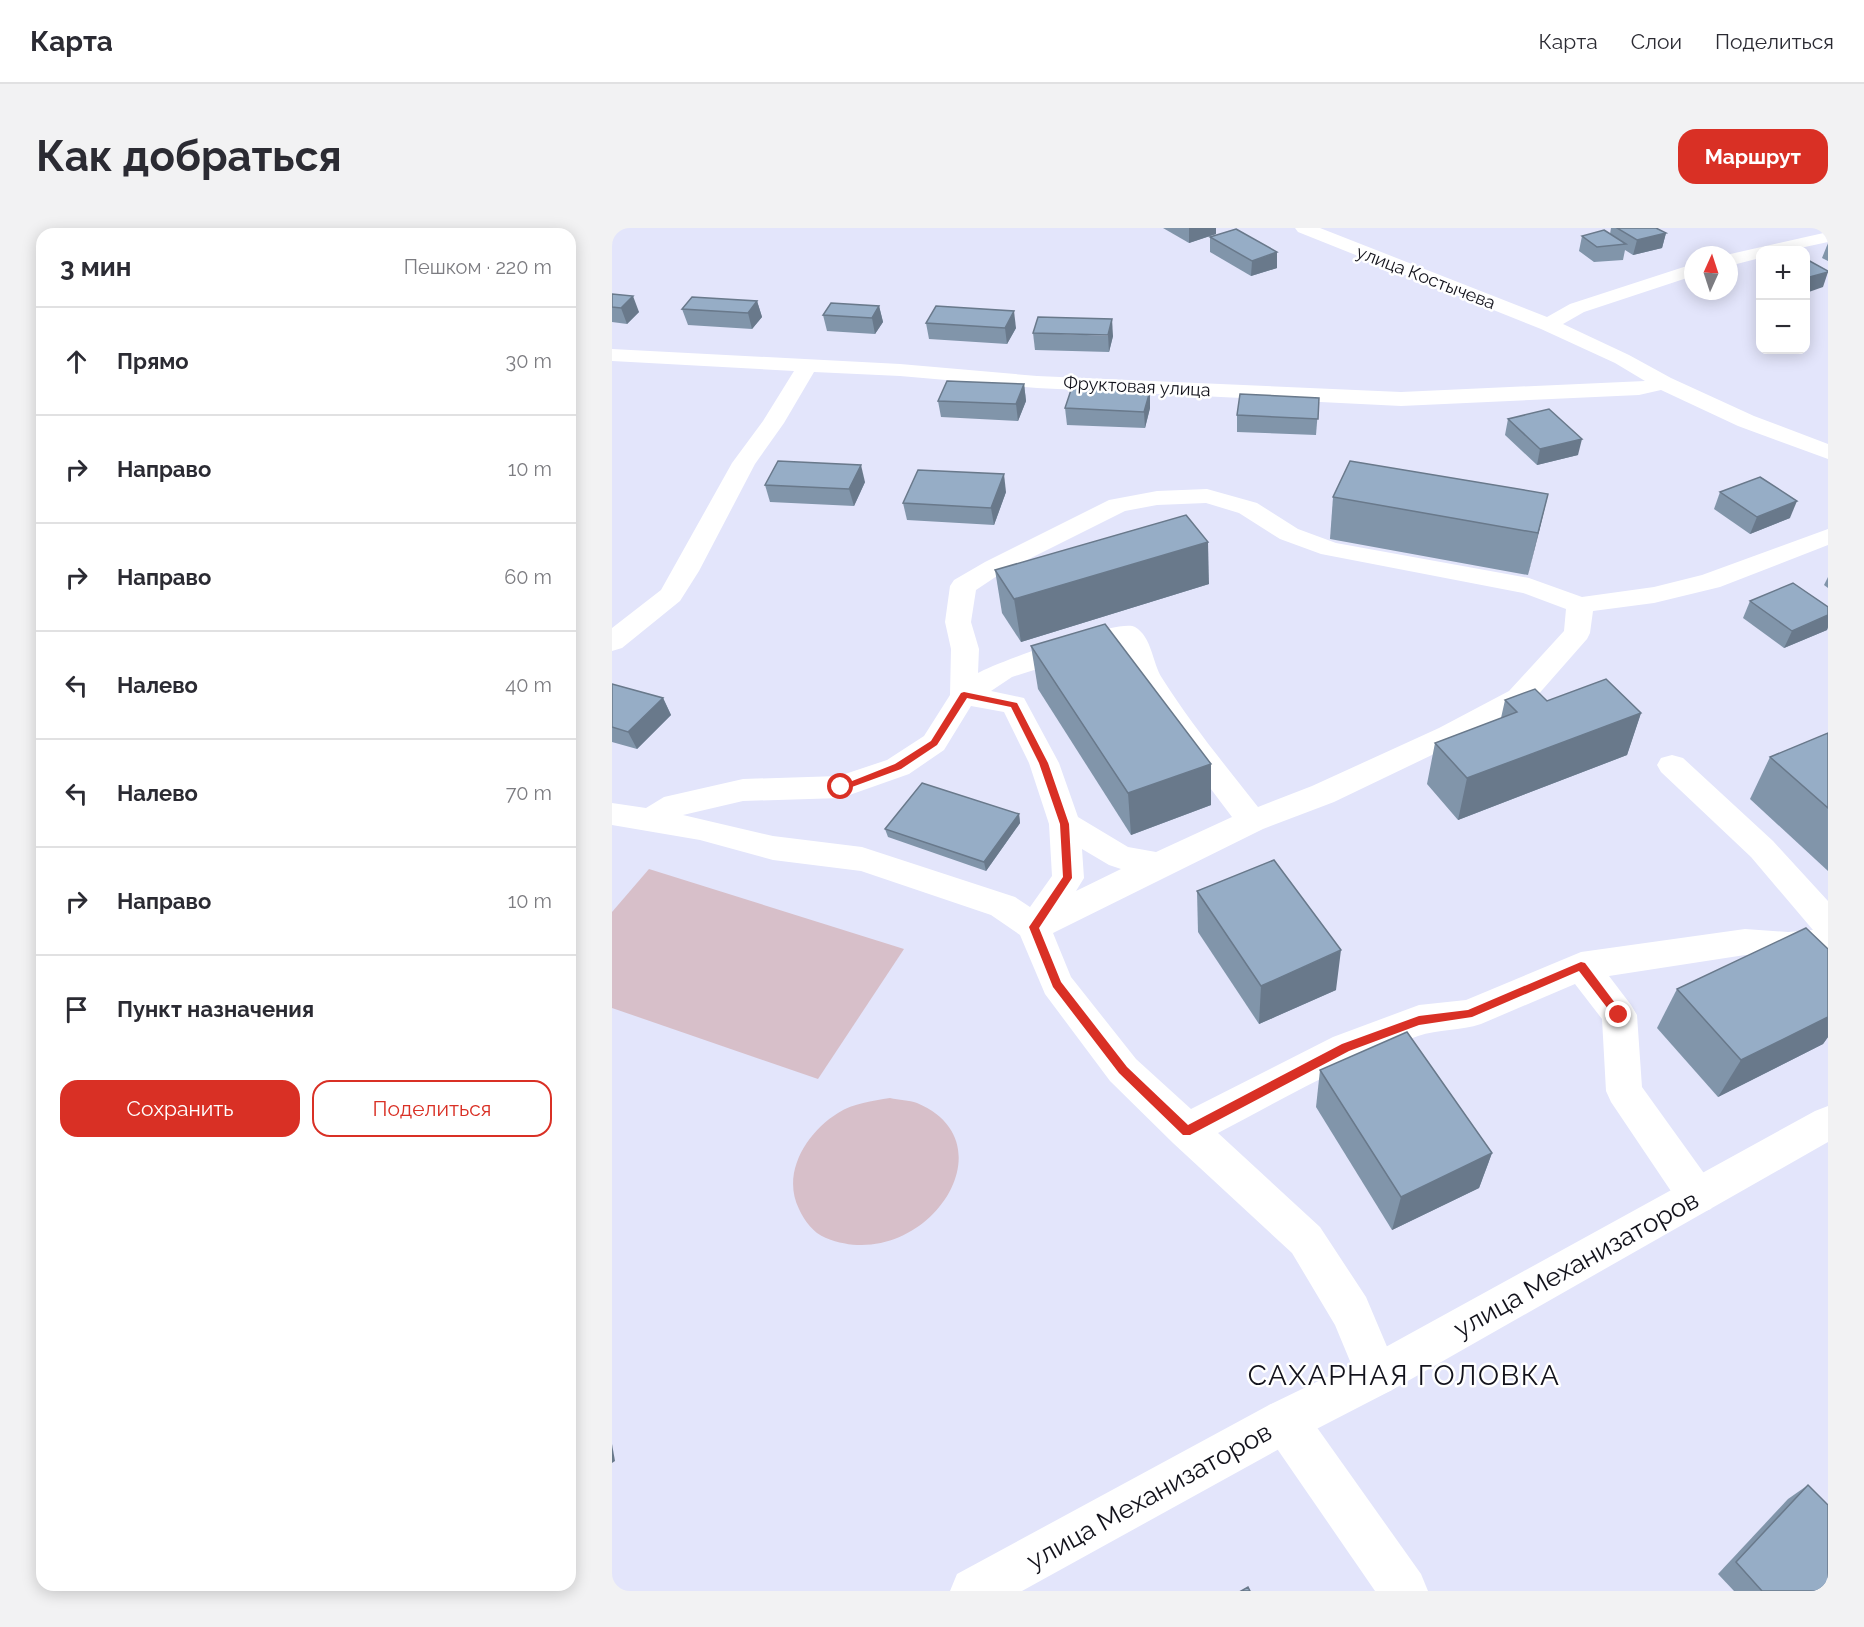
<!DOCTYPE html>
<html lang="ru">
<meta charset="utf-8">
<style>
body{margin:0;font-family:Raleway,sans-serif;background:#f2f2f3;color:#2b2b33}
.controls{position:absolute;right:18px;top:18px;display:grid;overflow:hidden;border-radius:12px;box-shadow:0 3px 15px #0003}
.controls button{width:54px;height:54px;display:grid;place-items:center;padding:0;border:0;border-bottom:2px solid #e1e1e2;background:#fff;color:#2b2b33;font:30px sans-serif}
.compass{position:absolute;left:1072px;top:18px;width:54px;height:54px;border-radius:50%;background:#fff;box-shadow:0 3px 15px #0003;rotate:3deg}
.stop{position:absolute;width:18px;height:18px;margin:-14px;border:4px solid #d93025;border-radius:50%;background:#fff}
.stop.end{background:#d93025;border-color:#fff;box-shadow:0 2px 6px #0008}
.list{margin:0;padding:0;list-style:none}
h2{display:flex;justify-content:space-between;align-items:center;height:78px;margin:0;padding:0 24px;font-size:26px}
h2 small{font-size:20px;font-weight:400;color:#7c7c81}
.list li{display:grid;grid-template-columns:39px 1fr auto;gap:18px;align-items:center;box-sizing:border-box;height:108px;padding:0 24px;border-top:2px solid #e1e1e2}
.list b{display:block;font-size:22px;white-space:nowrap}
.list em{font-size:20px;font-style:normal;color:#7c7c81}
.actions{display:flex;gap:12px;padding:18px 24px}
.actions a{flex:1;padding:14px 0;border:2px solid #d93025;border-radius:18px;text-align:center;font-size:21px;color:#d93025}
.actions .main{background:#d93025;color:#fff}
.icon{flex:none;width:33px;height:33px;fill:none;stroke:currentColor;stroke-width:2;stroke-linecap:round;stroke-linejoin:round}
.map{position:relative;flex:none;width:1216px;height:1363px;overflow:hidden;border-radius:18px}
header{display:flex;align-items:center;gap:36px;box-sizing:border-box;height:84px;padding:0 30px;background:#fff;border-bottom:2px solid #e1e1e2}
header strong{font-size:28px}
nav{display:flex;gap:33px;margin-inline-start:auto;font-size:21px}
.intro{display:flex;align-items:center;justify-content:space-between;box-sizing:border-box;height:144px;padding:0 36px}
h1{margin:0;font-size:42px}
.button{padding:15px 27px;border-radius:18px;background:#d93025;color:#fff;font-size:21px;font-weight:700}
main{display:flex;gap:36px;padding:0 36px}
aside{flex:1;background:#fff;border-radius:18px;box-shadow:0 3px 15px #0003}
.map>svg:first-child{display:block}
</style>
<header>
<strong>Карта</strong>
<nav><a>Карта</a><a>Слои</a><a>Поделиться</a></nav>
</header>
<div class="intro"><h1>Как добраться</h1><a class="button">Маршрут</a></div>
<main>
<aside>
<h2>3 мин<small>Пешком · 220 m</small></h2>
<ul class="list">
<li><svg class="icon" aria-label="ahead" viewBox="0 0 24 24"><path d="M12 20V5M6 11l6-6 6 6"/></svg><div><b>Прямо</b></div><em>30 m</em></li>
<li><svg class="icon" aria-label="right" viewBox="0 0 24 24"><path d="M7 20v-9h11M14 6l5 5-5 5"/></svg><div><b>Направо</b></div><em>10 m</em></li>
<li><svg class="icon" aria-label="right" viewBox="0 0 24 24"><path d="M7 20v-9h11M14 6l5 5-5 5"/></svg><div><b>Направо</b></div><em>60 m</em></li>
<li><svg class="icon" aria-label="left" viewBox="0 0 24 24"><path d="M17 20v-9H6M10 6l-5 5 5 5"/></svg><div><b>Налево</b></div><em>40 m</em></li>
<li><svg class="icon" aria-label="left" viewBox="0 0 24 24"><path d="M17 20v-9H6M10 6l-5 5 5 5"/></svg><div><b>Налево</b></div><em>70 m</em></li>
<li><svg class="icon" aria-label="right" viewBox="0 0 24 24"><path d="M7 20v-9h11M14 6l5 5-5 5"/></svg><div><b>Направо</b></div><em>10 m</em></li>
<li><svg class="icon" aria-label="arrive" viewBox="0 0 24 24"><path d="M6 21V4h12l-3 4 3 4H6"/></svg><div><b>Пункт назначения</b></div></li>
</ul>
<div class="actions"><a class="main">Сохранить</a><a>Поделиться</a></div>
</aside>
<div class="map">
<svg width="1216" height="1363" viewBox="0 0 1216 1363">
<rect width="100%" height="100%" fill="#e3e5fb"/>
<g fill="#d7bfc9">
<path d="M37 641 292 721 206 851 0 780V684Z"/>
<path d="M278 870C287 872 297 872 305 875 403 916 310 1049 214 1010 201 1005 192 992 187 981 169 945 195 904 226 885 242 875 260 873 278 870Z"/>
</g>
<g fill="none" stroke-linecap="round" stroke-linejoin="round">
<g fill="#fff" fill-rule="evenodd">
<path d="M683 0H708L935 89 958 76 1081 36V48L972 84 951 96 1017 127 1059 150 1142 188 1216 216V231L1126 198 1049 162 1027 167 789 178 425 160 288 148 202 144 172 195 143 236 87 343 68 373 10 420 0 423V400L49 362 120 235 151 193 182 143 0 133V121L288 136 425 148 789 164 1033 153 1003 135 929 101 686 4Z"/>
<path d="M1216 4V14L1179 22H1148V30L1117 38V27H1114Z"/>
<path d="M595 261 645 275 686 301 724 315 917 350 970 369 1042 359 1090 347 1216 301V317L1108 359 1042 375 981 383 978 405 975 411 917 477 847 514 722 574 651 601 441 705 459 749 524 831 579 881 721 809 807 777 854 772 969 724 1133 701 1176 704 1201 702 1139 629 1049 544 1045 537 1049 530 1060 527 1071 530 1161 613 1216 673V727L1176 730 1133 727 997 748 1019 777 1025 787 1030 859 1099 955 1105 968 1099 981 1085 986 1071 981 999 874 994 863 990 791 963 756 869 796C849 803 826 801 806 808 736 833 671 871 606 905L708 999 754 1069 787 1147 780 1162 765 1169 750 1162 723 1097 680 1025 561 915 498 853 433 766 408 707 379 687 249 643 161 632 88 612 0 597V575L34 580 52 569 131 551 227 548 275 532 312 508 338 467 339 421 333 394 338 358 342 352 373 334 497 272 545 263ZM594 275 627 285 668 311 709 326 911 365 954 381 952 403 897 463 827 500 700 558 646 579C613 537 579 496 550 450 540 434 540 409 523 399 508 390 384 434 366 445L367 421 359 394 364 362 391 344 513 283 545 277ZM507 415 511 419 516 440 550 496 620 589 544 624 516 619 466 589 447 535 412 470 379 463 400 449ZM359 478 392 484 417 535 437 596 440 648 418 679 403 669 250 619 161 608 71 587 131 573 229 570 297 546 332 522ZM470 621 497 637 509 641 464 663 472 650Z"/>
<path d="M673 1171 689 1177 809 1346 816 1363H763L657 1209 651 1193 657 1177Z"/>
</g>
<path fill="#fff" fill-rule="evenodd" d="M1216 878V914L780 1162 689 1209 410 1363H338L345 1346 657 1177 750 1132 1203 883Z"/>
</g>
<g fill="#8195aa">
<path d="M551 0H604V6L577 15Z"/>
<path d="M999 0H1044L1054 5 1050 20 1021 27 1013 22 1011 32 982 34 967 23 970 8 998 6Z"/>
<path d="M598 9 665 40 639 48 598 24Z"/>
<path d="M1216 15V33L1210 30Z"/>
<path d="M0 66 27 84 15 96 0 94Z"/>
<path d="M145 73 150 89 140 101 76 97 70 81Z"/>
<path d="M267 78 271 94 263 106 215 103 211 87Z"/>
<path d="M314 95 404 100 395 116 317 111Z"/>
<path d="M421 105 501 108 497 124 423 122Z"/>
<path d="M412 156 414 173 406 193 329 189 326 173Z"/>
<path d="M707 170 704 207 625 204V187Z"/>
<path d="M453 180H538L533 200 455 197Z"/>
<path d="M896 191 966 227 925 237 893 207Z"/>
<path d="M253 254 242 278 158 274 153 257Z"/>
<path d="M394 264 382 297 295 292 291 275Z"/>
<path d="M1108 264 1178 290 1138 306 1102 281Z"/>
<path d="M936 266 916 347 718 311 721 269Z"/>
<path d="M383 342 597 356 409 414 390 385Z"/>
<path d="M1216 349V360L1212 357Z"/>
<path d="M1138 373 1216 379V399L1215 402 1172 420 1131 390Z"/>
<path d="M419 418 599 536V577L519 607 426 461Z"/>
<path d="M0 456 51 470 59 487 25 521 0 514Z"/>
<path d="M893 472 935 473 1029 485 1015 527 846 592 815 556 823 515 889 490Z"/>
<path d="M1216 505V643L1138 571 1158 529Z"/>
<path d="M407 586 408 595 374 643 276 609 273 601Z"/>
<path d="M585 663 724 762 647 796 586 704Z"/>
<path d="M1216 721V809L1211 816 1106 869 1045 800 1065 761Z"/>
<path d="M708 842 880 925 867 960 780 1002 704 879Z"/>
<path d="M1196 1257 1216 1363H1122L1106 1346 1176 1271Z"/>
</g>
<g fill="#69798b">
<path d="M577 0H604V6L577 15Z"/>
<path d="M1054 5 1050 20 1021 27 1025 12Z"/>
<path d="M665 24V40L639 48 640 33Z"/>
<path d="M1216 44 1211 59 1194 65V50Z"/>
<path d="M21 68 27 84 15 96 9 80Z"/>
<path d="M145 73 150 89 140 101 136 85Z"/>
<path d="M267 78 271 94 263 106 260 90Z"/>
<path d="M402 83 404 100 395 116 393 100Z"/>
<path d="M500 91 501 108 497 124 496 107Z"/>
<path d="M412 156 414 173 406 193 404 176Z"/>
<path d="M538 163V180L533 200 532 184Z"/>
<path d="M970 211 966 227 925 237 928 221Z"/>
<path d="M249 237 253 254 242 278 237 261Z"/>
<path d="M392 246 394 264 382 297 379 280Z"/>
<path d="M936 266 926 308 916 347 926 305Z"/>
<path d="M1185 273 1178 290 1138 306 1145 289Z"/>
<path d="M596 314 597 356 409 414 402 371Z"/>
<path d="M1216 387V399L1215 402 1172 420 1180 403Z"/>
<path d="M51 470 59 487 25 521 16 504Z"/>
<path d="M1029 485 1015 527 846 592 855 550Z"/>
<path d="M599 536V577L519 607 516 565Z"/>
<path d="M407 586 408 595 374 643 372 634Z"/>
<path d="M729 722 724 762 647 796 649 758Z"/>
<path d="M1216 772V809L1211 816 1106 869 1129 832Z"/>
<path d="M880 925 867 960 780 1002 789 969Z"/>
<path d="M0 1216 3 1233 0 1235Z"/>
</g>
<g fill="#96adc6" stroke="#69798b" stroke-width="1.5">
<path d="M1005 0H1044L1054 5 1025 12Z"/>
<path d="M624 1 665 24 640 33 598 9Z"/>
<path d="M992 2 1014 16 985 19 970 8Z"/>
<path d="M1194 31 1216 43V44L1194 50Z"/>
<path d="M0 66 21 68 9 80 0 79Z"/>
<path d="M80 69 145 73 136 85 70 81Z"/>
<path d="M219 75 267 78 260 90 211 87Z"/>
<path d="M324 78 402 83 393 100 314 95Z"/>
<path d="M426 89 500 91 496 107 421 105Z"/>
<path d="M335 153 412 156 404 176 326 173Z"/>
<path d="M460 159 538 163 532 184 453 180Z"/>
<path d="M628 166 707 170 706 191 625 187Z"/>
<path d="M937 181 970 211 928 221 896 191Z"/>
<path d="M166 233 249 237 237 261 153 257Z"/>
<path d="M738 233 936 266 926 305 721 269Z"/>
<path d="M306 242 392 246 379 280 291 275Z"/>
<path d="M1148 249 1185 273 1145 289 1108 264Z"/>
<path d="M574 287 596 314 402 371 383 342Z"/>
<path d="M1181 355 1216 379V387L1180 403 1138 373Z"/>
<path d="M493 396 599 536 516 565 419 418Z"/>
<path d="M994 451 1029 485 855 550 823 515 905 484 893 472 923 461 935 473Z"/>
<path d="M0 456 51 470 16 504 0 499Z"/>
<path d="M1216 505V580L1158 529Z"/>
<path d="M310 555 407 586 372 634 273 601Z"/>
<path d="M662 632 729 722 649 758 585 663Z"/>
<path d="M1194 700 1216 721V789L1129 832 1065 761Z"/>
<path d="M795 804 880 925 789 969 708 842Z"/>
<path d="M1196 1257 1216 1277V1363H1150L1124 1334Z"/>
<path d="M636 1359 638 1363H629Z"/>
</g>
<path fill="#d93025" d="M352 464 405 475 436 535 457 596 460 650 427 700 449 754 515 839 576 897 730 816 807 788 856 782 969 734 973 735 1012 787 1007 791 1003 790 967 743 860 789 807 797 737 823 578 907H571L507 845 441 759 417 699 451 649 448 596 427 535 399 479 355 470 325 517 289 541 229 563 225 559 283 536 319 513 349 465Z"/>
<g text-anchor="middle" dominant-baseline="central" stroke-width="5" stroke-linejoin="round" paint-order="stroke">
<g font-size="18" fill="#13131c" stroke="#fff">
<text transform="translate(814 49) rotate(21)">улица Костычева</text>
<text transform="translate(525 158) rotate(3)">Фруктовая улица</text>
</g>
<g font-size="26" fill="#13131c" stroke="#fff">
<text transform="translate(964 1036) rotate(-29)">улица Механизаторов</text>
<text transform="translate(537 1268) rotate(-29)">улица Механизаторов</text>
</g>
<g font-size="28" letter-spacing="1.5" fill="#13131c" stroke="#fff">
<text x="792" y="1147">САХАРНАЯ ГОЛОВКА</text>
</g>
</g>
</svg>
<div class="controls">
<button>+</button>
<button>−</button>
</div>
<svg class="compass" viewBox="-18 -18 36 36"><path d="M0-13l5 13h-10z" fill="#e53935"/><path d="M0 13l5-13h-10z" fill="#7c7c81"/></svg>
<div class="stop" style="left:229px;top:559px"></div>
<div class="stop end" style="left:1007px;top:787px"></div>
</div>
</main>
